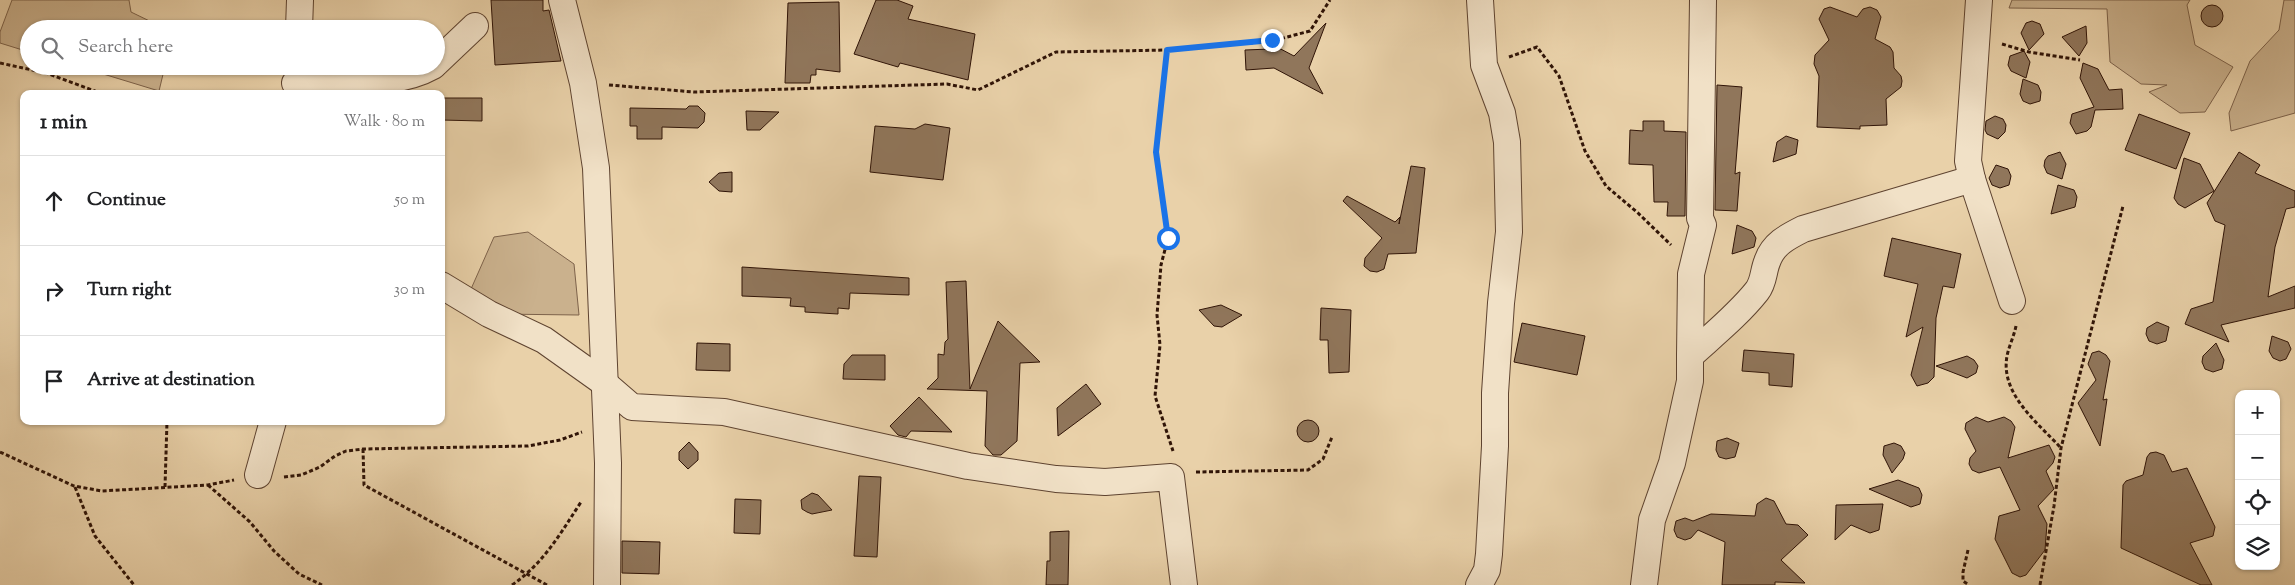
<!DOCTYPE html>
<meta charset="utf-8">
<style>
body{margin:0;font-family:"Sorts Mill Goudy",serif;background:#f6f6f6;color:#202124}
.controls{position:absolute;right:15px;bottom:15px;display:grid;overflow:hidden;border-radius:10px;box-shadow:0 1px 4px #0004}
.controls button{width:45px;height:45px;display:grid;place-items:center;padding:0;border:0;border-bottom:1px solid #e0e0e0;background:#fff;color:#202124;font:25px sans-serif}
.stop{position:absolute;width:15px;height:15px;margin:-11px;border:4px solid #1a73e8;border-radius:50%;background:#fff}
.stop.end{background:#1a73e8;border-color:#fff;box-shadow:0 1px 5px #0008}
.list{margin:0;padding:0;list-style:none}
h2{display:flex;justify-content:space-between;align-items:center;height:65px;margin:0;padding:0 20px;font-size:21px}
h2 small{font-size:16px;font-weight:400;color:#757577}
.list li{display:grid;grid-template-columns:32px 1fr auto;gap:15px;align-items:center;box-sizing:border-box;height:90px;padding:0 20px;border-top:1px solid #e0e0e0}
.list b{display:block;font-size:19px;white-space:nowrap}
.list em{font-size:16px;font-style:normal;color:#757577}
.icon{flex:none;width:28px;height:28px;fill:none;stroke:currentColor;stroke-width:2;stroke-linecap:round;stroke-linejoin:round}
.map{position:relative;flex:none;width:2295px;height:585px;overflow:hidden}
.search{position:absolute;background:#fff;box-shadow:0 1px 4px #0004;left:20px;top:20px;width:425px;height:55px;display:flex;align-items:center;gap:12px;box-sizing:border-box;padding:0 18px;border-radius:28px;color:#757577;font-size:19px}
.panel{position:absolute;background:#fff;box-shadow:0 1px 4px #0004;left:20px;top:90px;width:425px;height:335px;border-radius:10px}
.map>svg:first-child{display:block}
</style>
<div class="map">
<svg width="2295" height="585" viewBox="0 0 2295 585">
<rect width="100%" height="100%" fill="#e9d1a9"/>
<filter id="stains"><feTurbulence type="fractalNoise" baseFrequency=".004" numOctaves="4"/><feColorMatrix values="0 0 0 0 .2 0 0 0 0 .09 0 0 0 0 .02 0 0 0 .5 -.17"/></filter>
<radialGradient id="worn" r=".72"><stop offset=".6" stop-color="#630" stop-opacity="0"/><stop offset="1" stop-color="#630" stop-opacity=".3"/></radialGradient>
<g fill="#cab18d" stroke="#7d624a">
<path d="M12 0H129L131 12 166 29H29V52L0 43V32Z"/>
<path d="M2012 0H2190L2187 5 2195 45 2233 67 2205 112 2180 113 2149 92 2167 85 2141 84 2110 62 2107 9 2009 8Z"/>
<path d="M2284 0H2295V113L2231 131 2229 113 2250 61 2279 30Z"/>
<path d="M77 66H165L159 91Z"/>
<path d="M528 232 574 264 579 315 494 314 471 289 494 237Z"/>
</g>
<g fill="#90765b" stroke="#301407">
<path d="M491 0H543V11L549 10 561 61 495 65Z"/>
<path d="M876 0H897L913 6 908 19 975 34 968 80 900 63 898 67 854 54Z"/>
<path d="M839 2 840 72 816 69V75H811L810 83H785L788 3Z"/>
<circle cx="2212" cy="16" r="11"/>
<path d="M1830 7 1857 17 1863 9 1870 7 1877 10 1881 17 1875 39 1890 47 1893 52 1894 68 1901 76 1902 81 1901 87 1886 99 1887 125 1860 126V129L1817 127 1819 76 1814 64 1815 55 1829 40 1819 19 1824 9Z"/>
<path d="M2032 21 2040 24 2044 34 2029 50 2021 33 2026 23Z"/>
<path d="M1326 23 1309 68 1323 94 1274 68 1246 70 1245 50 1270 49 1275 46 1294 56Z"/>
<path d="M2086 26 2087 43 2079 56 2062 37Z"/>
<path d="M2024 51 2030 62 2026 78 2011 71 2008 65 2010 56Z"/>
<path d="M2083 63 2098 69 2109 90 2122 89 2123 109 2095 110 2091 127 2087 131 2076 134 2070 123 2072 114 2094 107 2080 78Z"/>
<path d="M2023 79 2038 85 2041 92 2040 101 2030 104 2023 101 2020 94Z"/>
<path d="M1717 85 1742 87 1735 174 1740 172 1737 211 1715 210Z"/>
<path d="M441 98H482V121L441 120Z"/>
<path d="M689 106H698L705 113 704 122 698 128 662 127V139H637V126H630V108L686 109Z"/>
<path d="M746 111 779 112 760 130H747Z"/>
<path d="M2139 114 2190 133 2176 169 2125 150Z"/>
<path d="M1995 116 2003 119 2006 125 2005 132 1998 139 1987 134 1985 130 1986 121Z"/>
<path d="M1643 121H1664V131L1686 132 1685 216H1667L1668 202H1654L1653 165 1629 164 1630 130 1643 131Z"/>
<path d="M925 124 950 128 943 180 870 172 875 126 915 129Z"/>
<path d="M1786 136 1798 140 1796 154 1773 162 1777 142Z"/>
<path d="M2060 152 2066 164 2062 179 2047 173 2044 166 2045 160 2048 156Z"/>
<path d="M2239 152 2260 165 2255 173 2295 191V207L2286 209 2275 247 2268 297 2295 286V308L2221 325 2229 342 2185 324 2191 309 2213 302 2225 225 2215 221 2207 203Z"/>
<path d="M2184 158 2200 164 2214 191 2185 208 2178 204 2174 198Z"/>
<path d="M1996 165 2008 169 2011 176 2009 185 2000 188 1992 185 1989 178Z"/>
<path d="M1411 166 1425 168 1416 253 1388 254 1384 269 1377 272 1370 271 1364 266 1365 258 1382 238 1343 201 1347 196 1395 222 1400 217 1399 224Z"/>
<path d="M732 172V192L719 191 709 182 719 173Z"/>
<path d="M2058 185 2074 190 2077 197 2075 207 2051 214Z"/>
<path d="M1737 225 1752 231 1756 238 1754 247 1732 254Z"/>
<path d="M1892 238 1961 254 1954 288 1943 286 1936 318 1934 377 1928 383 1917 386 1911 375 1923 327 1906 337 1918 284 1884 276Z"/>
<path d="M742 267 909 278V295L850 293 849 309 838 308V314L805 312V307L790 306 791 298 742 296Z"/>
<path d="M966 281 970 389 998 321 1040 362 1020 363 1017 441 1001 455H993L985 446 987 391 927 389 938 378V354L944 355 945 342 948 339 946 282Z"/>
<path d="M1221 305 1242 315 1222 327 1214 326 1199 310Z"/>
<path d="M1321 308 1351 310 1349 372 1329 373 1328 340H1320Z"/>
<path d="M2157 322 2169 327 2166 341 2157 344 2149 341 2146 334 2147 328Z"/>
<path d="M1522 323 1585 336 1577 375 1514 362Z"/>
<path d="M2272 336 2288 342 2291 349 2286 359 2280 361 2273 358 2269 351Z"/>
<path d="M697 343 730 344V371L696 370Z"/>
<path d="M2216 343 2224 360 2222 369 2213 372 2205 369 2202 362 2203 356Z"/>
<path d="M1744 350 1794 354 1792 387 1769 385V373L1742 371Z"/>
<path d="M2099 351 2106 355 2110 361 2103 400 2107 399 2100 446 2078 403 2096 380 2088 364 2092 353Z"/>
<path d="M852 355H885V380L843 379 844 364Z"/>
<path d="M1967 356 1974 360 1978 366 1976 373 1967 378 1936 366Z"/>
<path d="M1086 384 1101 404 1058 436 1057 408Z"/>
<path d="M919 397 952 432 911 431 906 437 898 435 890 426Z"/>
<path d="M1976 417 1988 422 2004 417 2011 421 2015 427 2008 458 2049 445 2055 457 2053 463 2046 471 2054 489 2038 506 2047 524 2045 550 2026 575 2020 577 2012 573 1995 539 1999 516 2020 510 2000 467 1979 473 1972 470 1969 464 1970 458 1976 451 1965 429 1966 423Z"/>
<circle cx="1308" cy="431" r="11"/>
<path d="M1727 438 1739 443 1735 457 1726 459 1719 457 1716 450 1717 441Z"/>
<path d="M689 442 698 452V460L688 469 679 460V452Z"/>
<path d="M1894 443 1901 446 1905 453 1903 459 1892 473 1883 455 1884 446Z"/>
<path d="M2156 452 2164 455 2172 472 2187 468 2215 527 2213 536 2190 543 2212 585H2201L2121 548 2123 485 2126 481 2143 475 2147 457 2150 453Z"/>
<path d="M859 476 881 477 877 557 854 556Z"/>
<path d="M1898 480 1919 488 1922 495 1920 504 1911 507 1869 489Z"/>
<path d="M812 493 818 495 832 510 812 514 807 512 802 509 801 500Z"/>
<path d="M1766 498 1774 501 1786 524 1798 525 1808 535 1781 560 1805 583 1775 582V585H1722L1725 542 1698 530 1691 538 1685 540 1677 537 1674 530 1676 521 1685 518 1693 521 1711 514 1755 516 1757 504Z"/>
<path d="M735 499 761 500 760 534 734 533Z"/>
<path d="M1883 504 1879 530 1870 533 1851 525 1835 540 1836 505Z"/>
<path d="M1069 531 1068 585H1046L1047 561H1050V532Z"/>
<path d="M622 541 660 542 659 574 622 573Z"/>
</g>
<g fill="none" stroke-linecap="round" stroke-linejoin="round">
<g stroke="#5e4330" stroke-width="28">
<g id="minor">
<path d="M562 0 583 83 596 168 608 463 607 585"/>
<path d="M1979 0 1968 161 1972 179 2012 301"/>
<path d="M299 29 300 0"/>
<path d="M436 63 475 26"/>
<path d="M295 83C340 78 392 89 433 66"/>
<path d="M441 285 489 314 544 340 603 382 632 407 724 412 968 466 1056 479 1105 482 1171 477 1184 585"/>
<path d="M1690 356 1691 274 1703 225 1700 218 1703 0"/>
<path d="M258 475 273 421"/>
<path d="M1479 585 1487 570 1489 554 1495 446V393L1501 303 1509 232 1507 142 1502 113 1484 65 1480 0"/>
<path d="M1644 585 1652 520 1672 463 1690 381V356C1713 335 1738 315 1757 291 1764 282 1763 272 1767 262 1773 244 1787 237 1803 229L1972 179"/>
</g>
</g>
<g stroke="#301407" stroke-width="3" stroke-dasharray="4 2.5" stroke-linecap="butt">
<path d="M2002 44 2029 52 2080 60"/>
<path d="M1167 50 1156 152 1168 238 1161 265 1157 315 1160 345 1155 396 1173 451"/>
<path d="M1509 57 1537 47 1559 76 1585 151 1606 186 1638 213 1671 245"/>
<path d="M0 63 46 73 103 94"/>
<path d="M609 85 694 92 947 84 978 90 1056 52 1167 50 1272 41 1310 31 1330 0"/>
<path d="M2016 326C2014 336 2009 346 2007 356 2000 394 2038 423 2060 447"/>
<path d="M363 449 364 485 547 585"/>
<path d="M0 452 74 486 102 491 208 485 234 480"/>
<path d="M1196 472 1308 470 1323 459 1332 437"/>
<path d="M284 477 301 475 320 467 335 456 346 451 363 449 528 446 560 440 582 432"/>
<path d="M208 485 250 522 274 551 299 574 322 585"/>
<path d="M75 487 95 536 134 585"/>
<path d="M165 487 167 421"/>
<path d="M1968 550 1963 572V581L1969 585"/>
<path d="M512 585C544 563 560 534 581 502"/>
<path d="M2040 585 2054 506 2061 448 2123 206"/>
</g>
<use href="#minor" stroke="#f1e1c7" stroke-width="26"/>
</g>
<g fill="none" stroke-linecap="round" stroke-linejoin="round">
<path stroke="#1a73e8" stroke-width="6" d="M1168 238 1156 152 1167 50 1272 40"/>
</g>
<rect width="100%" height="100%" filter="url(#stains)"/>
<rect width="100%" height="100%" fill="url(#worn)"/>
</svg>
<div class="controls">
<button>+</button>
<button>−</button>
<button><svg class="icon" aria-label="locate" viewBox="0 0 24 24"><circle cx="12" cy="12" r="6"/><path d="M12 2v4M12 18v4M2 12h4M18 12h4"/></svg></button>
<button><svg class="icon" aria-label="layers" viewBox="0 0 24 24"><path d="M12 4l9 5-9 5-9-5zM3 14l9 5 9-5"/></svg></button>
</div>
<div class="stop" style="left:1168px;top:238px"></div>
<div class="stop end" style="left:1272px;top:40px"></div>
<div class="search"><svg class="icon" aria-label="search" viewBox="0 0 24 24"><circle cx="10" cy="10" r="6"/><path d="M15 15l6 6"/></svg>Search here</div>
<section class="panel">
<h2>1 min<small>Walk · 80 m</small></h2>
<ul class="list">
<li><svg class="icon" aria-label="ahead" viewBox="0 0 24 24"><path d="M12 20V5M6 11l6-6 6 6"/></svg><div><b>Continue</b></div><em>50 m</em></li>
<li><svg class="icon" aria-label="right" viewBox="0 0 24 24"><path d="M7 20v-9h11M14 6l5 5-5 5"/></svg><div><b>Turn right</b></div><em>30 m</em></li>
<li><svg class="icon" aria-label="arrive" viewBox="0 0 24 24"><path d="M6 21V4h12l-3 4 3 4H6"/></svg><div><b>Arrive at destination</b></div></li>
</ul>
</section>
</div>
